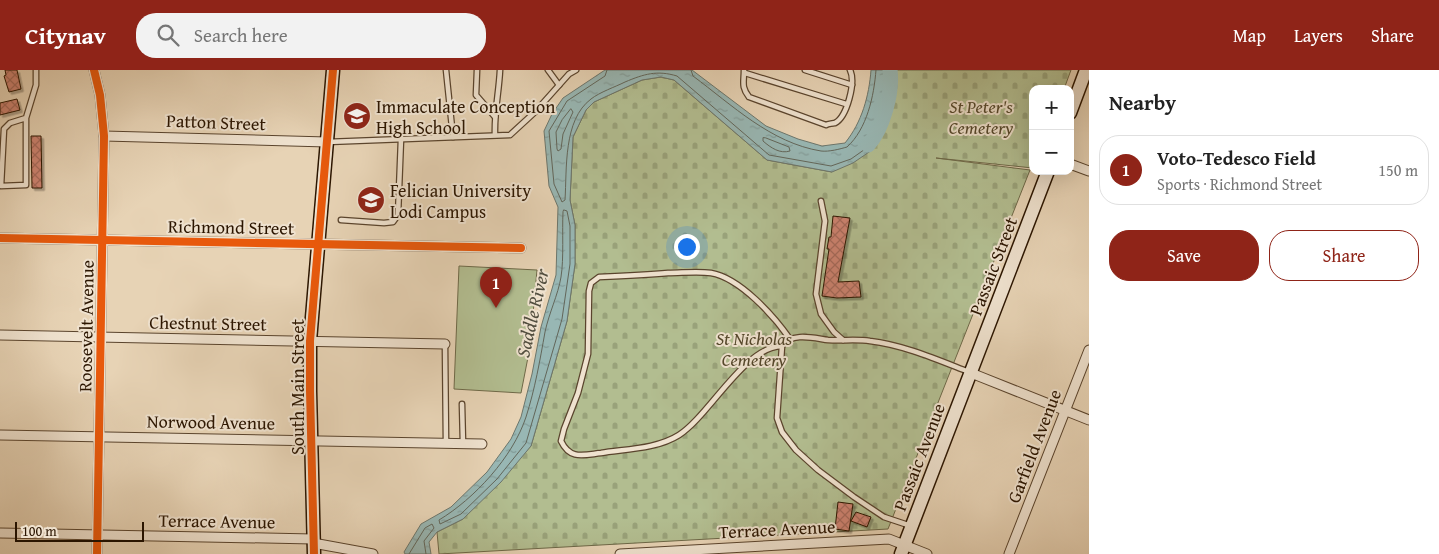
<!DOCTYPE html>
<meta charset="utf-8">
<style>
body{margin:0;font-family:"Gentium Book Plus",serif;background:#f2f2f2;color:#222}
.controls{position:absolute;right:15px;top:15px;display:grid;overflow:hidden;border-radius:10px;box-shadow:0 5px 20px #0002}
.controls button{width:45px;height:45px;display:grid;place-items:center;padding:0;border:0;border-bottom:1px solid #e0e0e0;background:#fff;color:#222;font:25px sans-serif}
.scale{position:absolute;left:15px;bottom:12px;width:129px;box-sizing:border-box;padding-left:5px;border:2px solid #2b1500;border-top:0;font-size:14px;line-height:18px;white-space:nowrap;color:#2b1500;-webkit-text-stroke:4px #efe2cf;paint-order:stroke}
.you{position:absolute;left:686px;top:176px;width:18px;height:18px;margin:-12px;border:4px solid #fff;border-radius:50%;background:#1a73e8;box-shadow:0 0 0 8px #1a73e833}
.badge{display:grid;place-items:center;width:32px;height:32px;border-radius:50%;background:#8f2418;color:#fff;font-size:16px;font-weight:700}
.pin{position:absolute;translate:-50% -41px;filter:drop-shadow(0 1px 2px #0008)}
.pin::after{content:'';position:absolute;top:26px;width:18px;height:15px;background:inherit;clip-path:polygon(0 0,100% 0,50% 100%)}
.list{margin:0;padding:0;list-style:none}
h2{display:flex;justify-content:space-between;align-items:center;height:65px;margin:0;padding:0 20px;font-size:21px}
h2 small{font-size:16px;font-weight:400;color:#767676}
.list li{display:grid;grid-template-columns:32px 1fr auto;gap:15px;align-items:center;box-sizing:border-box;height:70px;margin:0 10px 10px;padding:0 10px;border:1px solid #e0e0e0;border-radius:20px}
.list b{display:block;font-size:19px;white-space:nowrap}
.list p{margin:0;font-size:16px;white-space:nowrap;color:#767676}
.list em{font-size:16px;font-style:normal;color:#767676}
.actions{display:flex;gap:10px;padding:15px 20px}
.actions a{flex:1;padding:11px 0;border:1px solid #8f2418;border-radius:20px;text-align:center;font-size:18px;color:#8f2418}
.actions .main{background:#8f2418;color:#fff}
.icon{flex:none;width:28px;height:28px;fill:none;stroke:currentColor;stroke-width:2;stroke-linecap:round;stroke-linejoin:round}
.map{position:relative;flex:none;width:1089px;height:484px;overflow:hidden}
header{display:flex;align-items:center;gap:30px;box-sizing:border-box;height:70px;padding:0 25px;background:#8f2418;color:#fff}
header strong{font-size:24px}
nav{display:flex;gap:28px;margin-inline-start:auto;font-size:18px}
.search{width:350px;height:45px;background:#f2f2f2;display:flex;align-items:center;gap:12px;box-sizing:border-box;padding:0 18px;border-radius:20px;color:#767676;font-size:19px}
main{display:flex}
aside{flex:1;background:#fff}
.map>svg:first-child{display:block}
</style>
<header>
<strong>Citynav</strong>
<div class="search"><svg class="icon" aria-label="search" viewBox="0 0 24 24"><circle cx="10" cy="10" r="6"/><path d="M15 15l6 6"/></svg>Search here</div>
<nav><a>Map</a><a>Layers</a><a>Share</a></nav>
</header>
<main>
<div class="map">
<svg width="1089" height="484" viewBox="0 0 1089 484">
<defs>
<pattern id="cemetery-stones" width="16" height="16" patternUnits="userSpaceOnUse" patternTransform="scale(1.25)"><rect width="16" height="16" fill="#b2bd90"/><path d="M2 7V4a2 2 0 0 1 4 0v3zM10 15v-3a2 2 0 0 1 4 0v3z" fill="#99a27a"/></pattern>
<pattern id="water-ripples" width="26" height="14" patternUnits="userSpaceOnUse" patternTransform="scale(1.25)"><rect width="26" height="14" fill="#98b7b4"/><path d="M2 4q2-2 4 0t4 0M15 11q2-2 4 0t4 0" fill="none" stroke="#839c99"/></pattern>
<pattern id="building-cross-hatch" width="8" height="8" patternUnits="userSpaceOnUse" patternTransform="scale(1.25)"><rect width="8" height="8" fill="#ce8371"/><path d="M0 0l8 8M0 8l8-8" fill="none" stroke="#a76a5a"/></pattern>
<filter id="shadow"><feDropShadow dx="2.5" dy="2.5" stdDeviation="0" flood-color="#0004"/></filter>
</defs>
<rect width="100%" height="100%" fill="#e7d3b5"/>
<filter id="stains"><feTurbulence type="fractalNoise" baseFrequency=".004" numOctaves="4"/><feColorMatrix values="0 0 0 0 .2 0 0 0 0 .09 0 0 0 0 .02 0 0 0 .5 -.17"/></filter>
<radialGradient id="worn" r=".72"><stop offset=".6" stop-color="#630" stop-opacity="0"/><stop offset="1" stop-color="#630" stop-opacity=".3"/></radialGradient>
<path fill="url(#cemetery-stones)" stroke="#6e6948" d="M891 0H1071L1064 19H1033V98L936 88 1030 100 888 459 439 484 437 462 463 449 531 376 567 251 575 194V155L570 130 573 67 586 40 594 32 642 10 661 7 674 10 767 90 832 102 889 29Z"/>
<path fill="#b2bd90" stroke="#6e6948" d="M459 196 537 200 530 277 521 323 454 319Z"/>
<path fill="url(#water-ripples)" stroke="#6c766c" d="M605 0H692L766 56 798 69 822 76 845 73C862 52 869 26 871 0H891L889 29 872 80 853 93 832 102 767 90 674 10 661 7 642 10 594 32 586 40 573 67 570 130 575 155V194L567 251 531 376 501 412 463 449 437 462 429 472 431 484H405L404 482 421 454 451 437 487 402 511 369 521 347 532 304 541 257 556 205 558 137 549 116 544 61 552 44 563 28Z"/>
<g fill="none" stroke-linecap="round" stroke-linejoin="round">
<g stroke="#62665a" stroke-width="1">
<path d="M607 0 605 6 567 31 549 61 554 114 562 132 565 130C567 99 563 50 591 29 600 22 615 17 625 12 644 4 657 0 677 6L769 85 831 96 851 89 868 77 884 28 886 0"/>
<path d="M691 0 693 6C732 35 771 73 821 81 829 82 840 79 847 77 867 59 874 26 876 0"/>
<path d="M571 39 573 42 563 64 561 79 558 81 557 79 556 62 562 50Z"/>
<path d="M766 68 789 77 790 81C780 84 771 78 763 71V68Z"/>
<path d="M564 140 567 141 570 156V194L562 249 526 373 497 409 461 444 440 454 439 450C474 429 513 387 526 347 535 319 540 290 545 262 549 243 558 225 561 207 564 188 562 161 563 142Z"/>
<path d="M409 484 425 458 432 454 434 458 424 471 426 484"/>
</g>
<path stroke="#98b7b4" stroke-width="15" d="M868 75C883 59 893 22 890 0"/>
</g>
<g fill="url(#building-cross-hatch)" stroke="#2b1500" filter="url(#shadow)">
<path d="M5 0H17L21 19 9 22 4 6 6 5Z"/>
<path d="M17 29 20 40 0 45V33Z"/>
<path d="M31 66H41L42 118H32Z"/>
<path d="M833 146 850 148 838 212 859 211 861 227 837 228 822 226 829 179H827L829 167H831Z"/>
<path d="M838 432 853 434 849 461 835 459Z"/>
<path d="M856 442 871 447 867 457 851 451Z"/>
</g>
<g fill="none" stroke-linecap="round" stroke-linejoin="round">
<g stroke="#5a442d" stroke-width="7">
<g id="lane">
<path d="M446 0 453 67"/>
<path d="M477 0 476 25 495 47"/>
<path d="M548 0 559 15"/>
<path d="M744 0C744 12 741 17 749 27L826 55C828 54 834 53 835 53 847 47 856 12 850 0"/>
<path d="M805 0 852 15"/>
<path d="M745 3 846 34"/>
<path d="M26 48 10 53 4 59 1 116 26 115V48L36 15V0"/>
<path d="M495 65C494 43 499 22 500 0"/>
<path d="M327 72 510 65 535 42 569 4 576 0"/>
<path d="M821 131 825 151 816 224 821 244 834 262 843 270"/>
<path d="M341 150 384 153 393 152 398 145 401 69"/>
<path d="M445 274 446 373"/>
<path d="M782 276C745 276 709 346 679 365 657 379 626 379 601 383 583 385 570 390 561 371L564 359 578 323 588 284 589 221 591 213 599 207C622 206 645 205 668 203 682 203 697 201 711 203 740 208 774 246 790 269"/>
<path d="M462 334 463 374"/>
<path d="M911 456 884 447 854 427 818 400 796 380 782 362 777 348 782 276C792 262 813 268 828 270 842 271 856 269 870 271 904 275 938 290 969 302"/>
</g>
</g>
<g stroke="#5a442d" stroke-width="11">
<g id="street">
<path d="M94 0 100 25 104 66 97 484"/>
<path d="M104 66 327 72"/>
<path d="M1070 94 1089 101"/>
<path d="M0 168 521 178"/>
<path d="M0 265 445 274"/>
<path d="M971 303 1089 350"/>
<path d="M0 365 482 374"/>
<path d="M0 463 313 469"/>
<path d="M313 473 373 484"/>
<path d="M620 484 889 469 927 484"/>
<path d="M1009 484 1089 280"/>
</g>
</g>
<g stroke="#2b1500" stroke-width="15">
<g id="secondary">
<path d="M1070 43 1086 0"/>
<path d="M314 484 310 321V271L333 0"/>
<path d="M901 484 1048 101"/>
</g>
</g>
<use href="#lane" stroke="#efe2cf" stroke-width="4.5"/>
<use href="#street" stroke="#efe2cf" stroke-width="9"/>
<use href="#secondary" stroke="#efe2cf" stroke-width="12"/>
<g stroke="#efe2cf" stroke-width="11">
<g id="cycleway">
<path d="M94 0 100 25 104 66 97 484"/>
<path d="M0 168 521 178"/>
<path d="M314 484 310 321V271L333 0"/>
</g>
</g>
<use href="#cycleway" stroke="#e8590c" stroke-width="8"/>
</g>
<defs>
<g id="school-disc" transform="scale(1.4375)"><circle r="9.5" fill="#8f2418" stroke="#efe2cf"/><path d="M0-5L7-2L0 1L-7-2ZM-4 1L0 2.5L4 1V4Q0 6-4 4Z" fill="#fff"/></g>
<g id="university-disc" transform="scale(1.4375)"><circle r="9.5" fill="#8f2418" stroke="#efe2cf"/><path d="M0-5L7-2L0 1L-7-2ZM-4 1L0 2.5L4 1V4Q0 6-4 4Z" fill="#fff"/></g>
</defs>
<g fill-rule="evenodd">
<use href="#school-disc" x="357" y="46"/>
<use href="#university-disc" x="371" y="130"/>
</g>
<g text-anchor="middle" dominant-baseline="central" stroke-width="4" stroke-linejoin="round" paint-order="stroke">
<g font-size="18" fill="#2b1500" stroke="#efe2cf" text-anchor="start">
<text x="376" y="36">Immaculate Conception<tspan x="376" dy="21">High School</tspan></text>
<text x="390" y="120">Felician University<tspan x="390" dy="21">Lodi Campus</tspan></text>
</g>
<g font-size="18" font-style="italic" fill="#54472b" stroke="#efe2cf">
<text x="981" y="36">St Peter's<tspan x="981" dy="21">Cemetery</tspan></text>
<text x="754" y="268">St Nicholas<tspan x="754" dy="21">Cemetery</tspan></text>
</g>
<g font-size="18" fill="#2b1500" stroke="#efe2cf">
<text transform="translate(216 52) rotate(2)">Patton Street</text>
<text transform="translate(231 157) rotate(1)">Richmond Street</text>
<text transform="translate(993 196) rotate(-69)">Passaic Street</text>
<text transform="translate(208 253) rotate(1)">Chestnut Street</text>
<text transform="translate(86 256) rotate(-89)">Roosevelt Avenue</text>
<text transform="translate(297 317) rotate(-90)">South Main Street</text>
<text transform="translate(211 352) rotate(1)">Norwood Avenue</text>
<text transform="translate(1034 376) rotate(-69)">Garfield Avenue</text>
<text transform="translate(919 387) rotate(-69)">Passaic Avenue</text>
<text transform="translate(217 451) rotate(1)">Terrace Avenue</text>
<text transform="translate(777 459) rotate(-3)">Terrace Avenue</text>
</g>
<g font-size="19" font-style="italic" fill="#514e3f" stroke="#efe2cf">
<text transform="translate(532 243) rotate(-77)">Saddle River</text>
</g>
</g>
<rect width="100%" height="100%" filter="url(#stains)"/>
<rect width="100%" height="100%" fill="url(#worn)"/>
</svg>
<div class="controls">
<button>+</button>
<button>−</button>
</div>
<div class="scale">100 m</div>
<div class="you"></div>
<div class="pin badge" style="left:496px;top:238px">1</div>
</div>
<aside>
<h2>Nearby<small></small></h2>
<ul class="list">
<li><span class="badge">1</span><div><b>Voto-Tedesco Field</b><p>Sports · Richmond Street</p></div><em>150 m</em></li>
</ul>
<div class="actions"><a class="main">Save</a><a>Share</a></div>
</aside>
</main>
